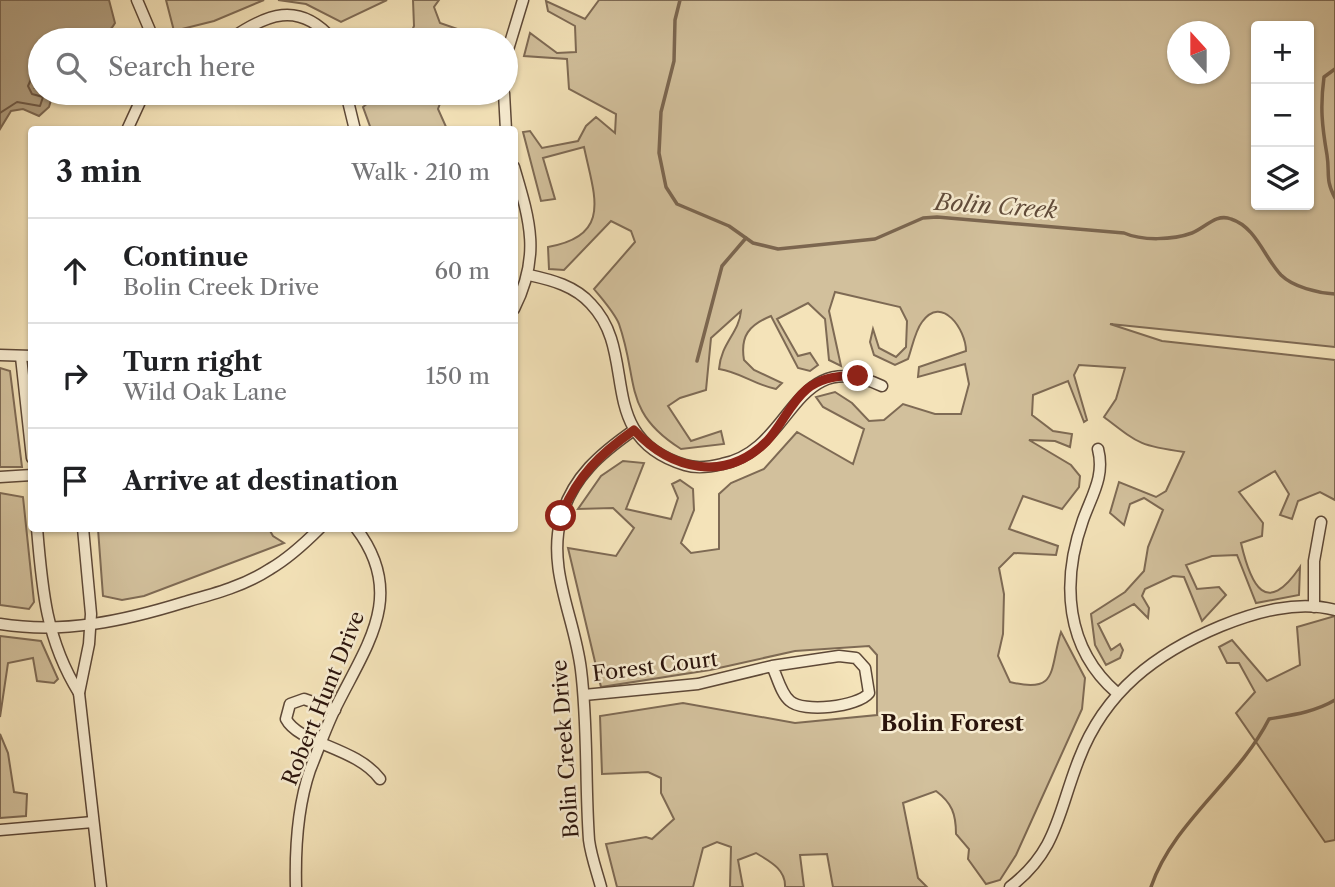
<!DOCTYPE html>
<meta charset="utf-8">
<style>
body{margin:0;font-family:"Libre Caslon Text",serif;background:#f2f2f2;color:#202124}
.controls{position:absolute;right:21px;top:21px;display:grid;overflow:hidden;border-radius:7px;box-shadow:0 2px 5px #0004}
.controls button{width:63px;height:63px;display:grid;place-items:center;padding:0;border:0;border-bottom:2px solid #e0e0e0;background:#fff;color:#202124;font:35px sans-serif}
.compass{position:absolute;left:1167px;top:21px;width:63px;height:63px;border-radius:50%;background:#fff;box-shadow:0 2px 5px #0004;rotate:339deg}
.stop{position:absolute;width:21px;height:21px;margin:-16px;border:5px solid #8f2418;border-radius:50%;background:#fff}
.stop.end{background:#8f2418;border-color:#fff;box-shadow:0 2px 7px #0008}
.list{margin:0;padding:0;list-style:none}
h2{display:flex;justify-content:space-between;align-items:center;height:91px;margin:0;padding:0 28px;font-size:30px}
h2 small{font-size:23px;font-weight:400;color:#757577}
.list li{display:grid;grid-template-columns:46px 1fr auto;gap:21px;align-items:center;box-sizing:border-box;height:105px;padding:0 28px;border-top:2px solid #e0e0e0}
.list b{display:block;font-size:26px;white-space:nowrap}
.list p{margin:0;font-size:23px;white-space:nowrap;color:#757577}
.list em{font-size:23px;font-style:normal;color:#757577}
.icon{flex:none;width:38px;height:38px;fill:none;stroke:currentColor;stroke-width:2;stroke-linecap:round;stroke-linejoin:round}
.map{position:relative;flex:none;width:1335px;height:887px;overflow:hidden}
.search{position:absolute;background:#fff;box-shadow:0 2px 5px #0004;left:28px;top:28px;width:490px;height:77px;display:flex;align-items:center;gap:18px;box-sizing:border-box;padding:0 24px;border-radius:38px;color:#757577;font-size:26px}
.panel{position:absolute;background:#fff;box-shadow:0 2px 5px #0004;left:28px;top:126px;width:490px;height:406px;border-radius:7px}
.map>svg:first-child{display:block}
</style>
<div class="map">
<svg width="1335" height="887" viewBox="0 0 1335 887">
<rect width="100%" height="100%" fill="#f4e3b9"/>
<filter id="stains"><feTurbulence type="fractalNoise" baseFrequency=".00286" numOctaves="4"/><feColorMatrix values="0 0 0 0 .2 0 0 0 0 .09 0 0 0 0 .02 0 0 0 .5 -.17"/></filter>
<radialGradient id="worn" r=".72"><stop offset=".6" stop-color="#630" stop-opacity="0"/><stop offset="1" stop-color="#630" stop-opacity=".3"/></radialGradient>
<g fill="#d2c09c" stroke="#7e6a54" stroke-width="2" fill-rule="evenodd">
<path d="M166 0H264L214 21 174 31Z"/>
<path d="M278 0H387L341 22 306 4Z"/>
<path d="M413 0H439L434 7 440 23 489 40 448 36 447 40H408L414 26Z"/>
<path d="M599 0H1335V347L1110 324 1162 341 1335 360V500L1320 492 1298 501 1292 519 1280 515 1289 494 1275 471 1239 492 1263 523 1262 536 1241 543C1251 586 1266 617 1300 567L1299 595 1256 603 1237 555 1212 556 1186 565 1197 589 1219 587 1226 595 1202 621 1184 577 1173 576 1145 589 1142 596 1149 608 1148 618 1134 604 1098 624 1111 650 1120 644 1123 650 1120 658 1106 665 1095 645 1091 614 1125 592 1144 571 1148 547 1163 510 1144 498 1130 504 1124 525 1110 513 1119 482 1156 497 1166 491 1184 452C1140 446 1139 444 1104 417L1116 399 1125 368 1079 365 1074 375 1087 420 1084 422 1068 381 1033 395 1032 415 1053 431 1072 434 1070 447 1055 441 1029 440 1071 465 1080 476 1079 487 1062 509 1023 496 1009 529 1058 546 1056 555 1014 553 999 568 1004 594 1003 634 998 656 1010 682C1059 694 1049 670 1061 632L1085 678 1082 709 1016 855 1000 880 986 884 968 859 969 849 956 834C956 814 952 803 936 791L903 803 918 878 927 887H833L827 854 800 855 804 887H785C786 869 769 861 756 853L738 860 743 887H730L731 847 717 842 703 848 693 887H617L606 844 646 837 652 839 674 819 661 793V778L648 772 602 774 600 716 683 703 795 723 877 715V655L869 646 795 651 710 670 601 687 568 548 616 556 634 528 613 508 578 509 601 476 623 461 644 463 626 509 671 519 678 498 672 484 680 480 693 489 694 510 681 543 691 553 719 549V494L731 483 764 469 797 432 853 464 864 429 823 407 816 397 835 392 852 403 869 421 884 420 903 404 935 414H961L969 384 965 364 918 377 919 367 966 351C966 330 942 294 922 322 915 331 912 348 908 359L895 365 874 355 870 342 873 329 879 348 896 357 906 347 907 321 900 307 835 292 829 311 841 366 829 360 825 319 808 303 777 319 798 356 810 353 818 365 810 371 798 368 771 316C749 325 740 336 744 360L754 370 782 383 776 389C755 385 740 372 719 369 721 343 739 333 741 311L711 338 706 390 680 398 668 406 691 441 721 431 724 444 681 449C622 412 639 381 619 324 614 312 602 299 594 289L635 242 631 231 611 221 564 270 549 269 548 247C613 236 594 195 584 147L543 158 555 199 541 201 523 132 530 131 542 148 578 141 586 126 596 117 615 133 616 114 569 89 567 59 524 56 530 33 557 53 576 52 575 26 548 11 546 1 585 19ZM1309 26V205H1256V26ZM1178 32H1220V74H1178Z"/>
<path d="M380 93H444L438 109 447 129H371L363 107Z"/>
<path d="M0 368 10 371 22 467H0Z"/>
<path d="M0 493 23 497 34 602 29 609 0 605Z"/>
<path d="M98 529H269L273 536 284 543 144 596 122 600 103 596Z"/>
<path d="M1335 616V840L1325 842 1236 713 1255 692 1239 663H1227L1219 647 1232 640 1267 681 1300 665 1297 627Z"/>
<path d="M0 636 41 641 58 679 54 683 37 681 33 658 8 663 0 717Z"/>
<path d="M0 734 8 753 14 792 27 794 26 816 0 818Z"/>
</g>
<path fill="#b09d7e" stroke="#7b6650" stroke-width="2" d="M0 0H109L115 23C102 47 63 40 40 40V80L35 88H40V93H49L52 97 49 107 39 116 23 109 11 111 0 129Z"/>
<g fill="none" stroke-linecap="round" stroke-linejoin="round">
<path stroke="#6e5845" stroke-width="2" d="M0 113 17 102 40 106 43 97 32 94 28 86 32 77 40 75"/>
<g stroke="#7b6650" stroke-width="3.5">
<path d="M680 0 675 20 674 61 661 112 659 153 666 187 677 204 729 226 753 243 778 249 875 239 923 218 937 217 1124 233C1142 241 1173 240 1192 233 1205 228 1216 213 1231 219 1256 227 1264 257 1281 275 1293 287 1318 293 1335 294"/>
<path d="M1335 69 1324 77C1320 107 1322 126 1327 155 1330 174 1325 179 1335 198"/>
<path d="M697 361 722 266 746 238"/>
<path d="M1151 887C1173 822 1238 780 1269 719 1292 715 1315 712 1335 700"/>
</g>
<g stroke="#5d4837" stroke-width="13">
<g id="minor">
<path d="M137 0 154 40"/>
<path d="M229 40C266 14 299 0 333 40"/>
<path d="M506 56 523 0"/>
<path d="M346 93 355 130"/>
<path d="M504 93 506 130"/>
<path d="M127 130 144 93"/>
<path d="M514 167C530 221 541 256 514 309"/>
<path d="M529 275C552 280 575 286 591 304 640 355 593 437 685 465 697 469 710 467 722 464 795 450 791 344 882 386"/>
<path d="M0 355 32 356"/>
<path d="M21 357 32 458"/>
<path d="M1098 449C1105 476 1092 495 1083 520 1061 582 1065 648 1117 693"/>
<path d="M0 477 32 475"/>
<path d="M37 528C42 589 46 640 79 693"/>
<path d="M83 528 91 614 89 644 79 693 101 887"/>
<path d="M1314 607V561L1321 522"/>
<path d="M0 624C64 634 124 621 185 602 214 594 244 586 270 569 289 558 304 544 320 528"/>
<path d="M584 695 698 684 772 666 839 656 856 658 865 668 869 693C858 707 803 713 790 701 781 694 777 676 772 666"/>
<path d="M335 710 304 699 290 704 286 719C299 744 356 747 380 779"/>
<path d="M0 830 93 822"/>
<path d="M296 887C295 848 297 808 310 770 318 750 325 730 334 711 365 647 408 596 356 528"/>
<path d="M601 887C597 872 591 856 589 840 585 783 588 726 581 670 575 618 547 570 561 518 572 477 601 453 634 430"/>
<path d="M1010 887C1058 850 1058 812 1079 759 1105 691 1156 653 1221 626 1256 612 1297 600 1335 610"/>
</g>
</g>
<use href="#minor" stroke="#f8edd2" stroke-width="10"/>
</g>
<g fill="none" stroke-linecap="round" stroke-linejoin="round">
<path stroke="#8f2418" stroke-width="9" d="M561 516C577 476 600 454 634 430 671 470 725 483 767 441 782 425 790 403 807 389 822 377 840 375 858 376"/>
</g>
<g text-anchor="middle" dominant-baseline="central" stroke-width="5" stroke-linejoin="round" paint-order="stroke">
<g font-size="21" fill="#2b140c" stroke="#f8edd2">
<text transform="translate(655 666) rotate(-7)">Forest Court</text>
<text transform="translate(323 698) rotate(-68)">Robert Hunt Drive</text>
<text transform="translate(565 749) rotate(-94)">Bolin Creek Drive</text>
</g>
<g font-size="23" font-style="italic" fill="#604b3a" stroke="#f8edd2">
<text transform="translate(996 206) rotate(4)">Bolin Creek</text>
</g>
<g font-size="23" font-weight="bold" fill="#2b140c" stroke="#f8edd2">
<text x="952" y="723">Bolin Forest</text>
</g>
</g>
<rect width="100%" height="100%" filter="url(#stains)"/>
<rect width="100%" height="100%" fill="url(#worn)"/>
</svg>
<div class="controls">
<button>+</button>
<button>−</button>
<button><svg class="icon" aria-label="layers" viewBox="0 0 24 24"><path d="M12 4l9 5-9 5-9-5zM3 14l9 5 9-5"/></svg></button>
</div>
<svg class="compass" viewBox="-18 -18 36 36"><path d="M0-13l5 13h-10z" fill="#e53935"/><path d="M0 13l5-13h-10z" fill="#757577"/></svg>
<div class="stop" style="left:561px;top:516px"></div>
<div class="stop end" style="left:858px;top:376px"></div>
<div class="search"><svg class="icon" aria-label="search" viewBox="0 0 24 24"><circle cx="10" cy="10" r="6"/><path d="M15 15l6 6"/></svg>Search here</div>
<section class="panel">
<h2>3 min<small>Walk · 210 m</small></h2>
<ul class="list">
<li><svg class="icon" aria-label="ahead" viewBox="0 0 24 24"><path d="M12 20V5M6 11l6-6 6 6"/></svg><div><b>Continue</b><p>Bolin Creek Drive</p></div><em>60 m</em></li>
<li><svg class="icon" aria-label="right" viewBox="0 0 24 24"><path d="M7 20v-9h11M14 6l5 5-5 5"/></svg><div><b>Turn right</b><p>Wild Oak Lane</p></div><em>150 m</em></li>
<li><svg class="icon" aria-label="arrive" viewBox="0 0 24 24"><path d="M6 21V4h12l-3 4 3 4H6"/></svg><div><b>Arrive at destination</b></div></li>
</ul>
</section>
</div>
